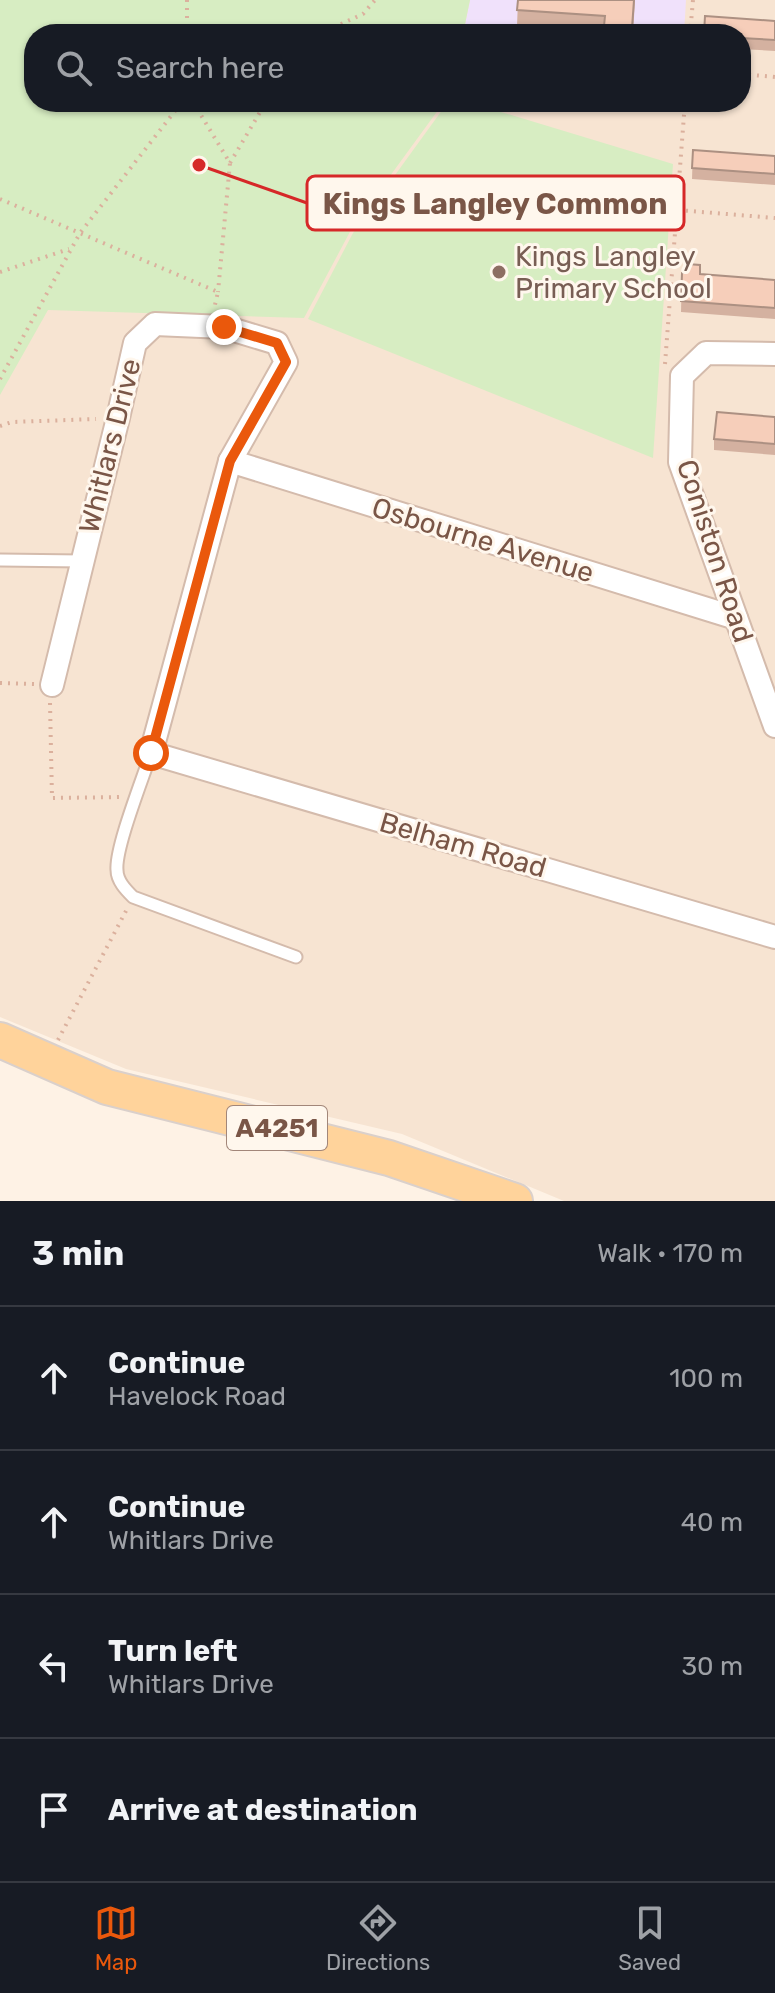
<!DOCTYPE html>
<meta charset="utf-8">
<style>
body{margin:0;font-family:Rubik,sans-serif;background:#20242c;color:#f1f3f6}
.stop{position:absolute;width:24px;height:24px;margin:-18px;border:6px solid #ea580c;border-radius:50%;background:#fff}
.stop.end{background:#ea580c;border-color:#fff;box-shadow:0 2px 8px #0008}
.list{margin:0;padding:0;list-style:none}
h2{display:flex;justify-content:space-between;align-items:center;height:104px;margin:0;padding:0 32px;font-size:34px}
h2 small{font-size:26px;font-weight:400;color:#9ea1a6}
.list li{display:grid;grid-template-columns:52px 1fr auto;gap:24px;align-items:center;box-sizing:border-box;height:144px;padding:0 32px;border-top:2px solid #363941}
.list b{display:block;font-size:30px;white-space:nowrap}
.list p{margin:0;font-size:26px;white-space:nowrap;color:#9ea1a6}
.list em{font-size:26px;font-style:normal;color:#9ea1a6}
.icon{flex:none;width:44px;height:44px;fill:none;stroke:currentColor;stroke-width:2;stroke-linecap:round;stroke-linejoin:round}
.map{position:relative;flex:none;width:775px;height:1201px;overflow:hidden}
.search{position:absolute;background:#171b24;box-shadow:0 2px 6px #0004;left:24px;right:24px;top:24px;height:88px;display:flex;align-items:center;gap:20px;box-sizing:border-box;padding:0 28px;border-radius:32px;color:#9ea1a6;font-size:30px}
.sheet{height:680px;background:#171b24}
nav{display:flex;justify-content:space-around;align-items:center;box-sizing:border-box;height:112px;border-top:2px solid #363941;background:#171b24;font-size:22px;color:#9ea1a6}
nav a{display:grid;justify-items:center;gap:4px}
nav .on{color:#ea580c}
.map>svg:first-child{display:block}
</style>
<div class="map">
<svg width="775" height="1201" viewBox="0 0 775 1201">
<rect width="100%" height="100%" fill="#fef2e5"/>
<path fill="#f7e4d2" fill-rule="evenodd" d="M0 0H775V1201H564L402 1134 126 1069 0 1017ZM34 34H741V102H34Z"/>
<path fill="#f0e1fb" d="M470 0H686L684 34H463Z"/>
<g fill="#d7edc2">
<path d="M0 0H470L463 34H34V102H444L352 228 304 318 48 310 0 395Z"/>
<path d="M448 102H468L673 164 653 458 308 319 353 233Z"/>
</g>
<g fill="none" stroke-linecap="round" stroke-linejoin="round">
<g stroke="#d4bbac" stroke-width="15">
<g id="service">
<path d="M0 560 82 561"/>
<path d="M151 753C143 778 115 848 117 870 117 881 126 890 133 897L296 957"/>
</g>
</g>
<g stroke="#d4bbac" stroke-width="26">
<g id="minor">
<path d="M775 354 706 353 682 376 680 462 775 726"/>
<path d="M230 461 736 618"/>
<path d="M52 685 118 418 135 343 155 324 224 327 277 343 286 362 230 461 151 753 775 937"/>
</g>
</g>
<g stroke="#dad0cb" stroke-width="38">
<path id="primary" d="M0 1040 107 1087 389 1158 515 1201"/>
</g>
<g stroke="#dbb09d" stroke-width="4" stroke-dasharray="2 6" stroke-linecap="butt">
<path d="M187 0V34"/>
<path d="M319 34 363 14 375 0"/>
<path d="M690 34 693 0"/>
<path d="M741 74 775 77"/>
<path d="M193 102 230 163 218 292"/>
<path d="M230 163 266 102"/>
<path d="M0 199 218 292 214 309"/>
<path d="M678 210 775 218"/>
<path d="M0 272 69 249"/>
<path d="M665 364 685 102"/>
<path d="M0 379 80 233 182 102"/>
<path d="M0 426 12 422 96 419"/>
<path d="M0 683 34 684"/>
<path d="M50 703 52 798 121 797"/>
<path d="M58 1040 127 909"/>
</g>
<use href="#service" stroke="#fff" stroke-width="11"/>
<use href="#minor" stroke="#fff" stroke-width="22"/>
<use href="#primary" stroke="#ffd39b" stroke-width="34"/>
</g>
<g fill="#d4b1a0">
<path d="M518 0H635L633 34H604V31L517 26Z"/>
<path d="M775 21V51L741 49V34Z"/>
<path d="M693 150 775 156V185L692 179Z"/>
<path d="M682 273 775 280V319L681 312Z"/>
<path d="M775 417V455L714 450V439Z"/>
</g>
<g fill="#f6ceba" stroke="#ac9082" stroke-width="2">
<path d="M518 0H634L632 28 604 26 605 16 517 10Z"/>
<path d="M705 16 775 21V40L741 38V34H704Z"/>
<path d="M693 150 775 156V174L692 168Z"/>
<path d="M687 264 700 265V274L775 280V308L681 301 682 273 686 272Z"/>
<path d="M717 412 775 417V444L714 439Z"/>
</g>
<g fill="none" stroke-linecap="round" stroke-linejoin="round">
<path stroke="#ea580c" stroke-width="10" d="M151 753 230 461 286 362 277 343 224 327"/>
</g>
<circle fill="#8d6e63" stroke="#fff7ed" stroke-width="3" cx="499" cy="272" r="8"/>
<g text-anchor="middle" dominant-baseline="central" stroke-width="6" stroke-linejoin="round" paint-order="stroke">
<rect fill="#fff7ed" stroke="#a28679" stroke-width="2" x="227" y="1106" width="100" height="44" rx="6"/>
<g font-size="26" font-weight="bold" fill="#7a5647">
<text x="277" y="1128">A4251</text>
</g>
<g font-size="28" fill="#785e54" stroke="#fff7ed" text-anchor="start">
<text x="515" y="256">Kings Langley<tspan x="515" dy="32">Primary School</tspan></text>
</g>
<g font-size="28" fill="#7a5647" stroke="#fff7ed">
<text transform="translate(110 446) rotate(-76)">Whitlars Drive</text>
<text transform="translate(483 540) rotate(17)">Osbourne Avenue</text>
<text transform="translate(715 551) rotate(72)">Coniston Road</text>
<text transform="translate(463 845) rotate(16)">Belham Road</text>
</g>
</g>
<path fill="none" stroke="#d62828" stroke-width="3" d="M199 165L307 203"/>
<circle fill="#d62828" stroke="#fff7ed" stroke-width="3" cx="199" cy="165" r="8"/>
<rect fill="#fff7ed" stroke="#d62828" stroke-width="3" x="307" y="176" width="377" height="54" rx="8"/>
<g font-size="30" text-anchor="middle" font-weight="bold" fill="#7a5647">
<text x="495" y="214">Kings Langley Common</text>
</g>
</svg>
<div class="stop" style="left:151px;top:753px"></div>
<div class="stop end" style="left:224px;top:327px"></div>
<div class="search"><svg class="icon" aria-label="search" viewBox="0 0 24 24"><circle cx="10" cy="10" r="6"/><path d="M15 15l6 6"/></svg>Search here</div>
</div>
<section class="sheet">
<h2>3 min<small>Walk · 170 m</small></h2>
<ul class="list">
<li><svg class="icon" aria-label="ahead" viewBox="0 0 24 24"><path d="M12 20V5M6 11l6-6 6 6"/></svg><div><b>Continue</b><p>Havelock Road</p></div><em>100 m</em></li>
<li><svg class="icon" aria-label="ahead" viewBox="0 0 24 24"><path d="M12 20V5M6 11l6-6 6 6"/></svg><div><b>Continue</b><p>Whitlars Drive</p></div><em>40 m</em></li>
<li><svg class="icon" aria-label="left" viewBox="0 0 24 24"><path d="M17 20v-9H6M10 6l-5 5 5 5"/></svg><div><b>Turn left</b><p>Whitlars Drive</p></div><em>30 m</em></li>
<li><svg class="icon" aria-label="arrive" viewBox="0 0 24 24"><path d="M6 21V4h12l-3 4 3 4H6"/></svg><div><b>Arrive at destination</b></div></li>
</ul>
</section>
<nav>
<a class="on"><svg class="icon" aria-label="map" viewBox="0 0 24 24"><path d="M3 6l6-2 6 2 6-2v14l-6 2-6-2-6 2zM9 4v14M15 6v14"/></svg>Map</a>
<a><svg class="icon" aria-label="directions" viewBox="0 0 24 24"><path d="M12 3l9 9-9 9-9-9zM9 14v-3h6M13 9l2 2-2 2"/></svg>Directions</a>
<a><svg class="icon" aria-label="saved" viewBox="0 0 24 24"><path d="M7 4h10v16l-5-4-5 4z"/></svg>Saved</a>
</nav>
